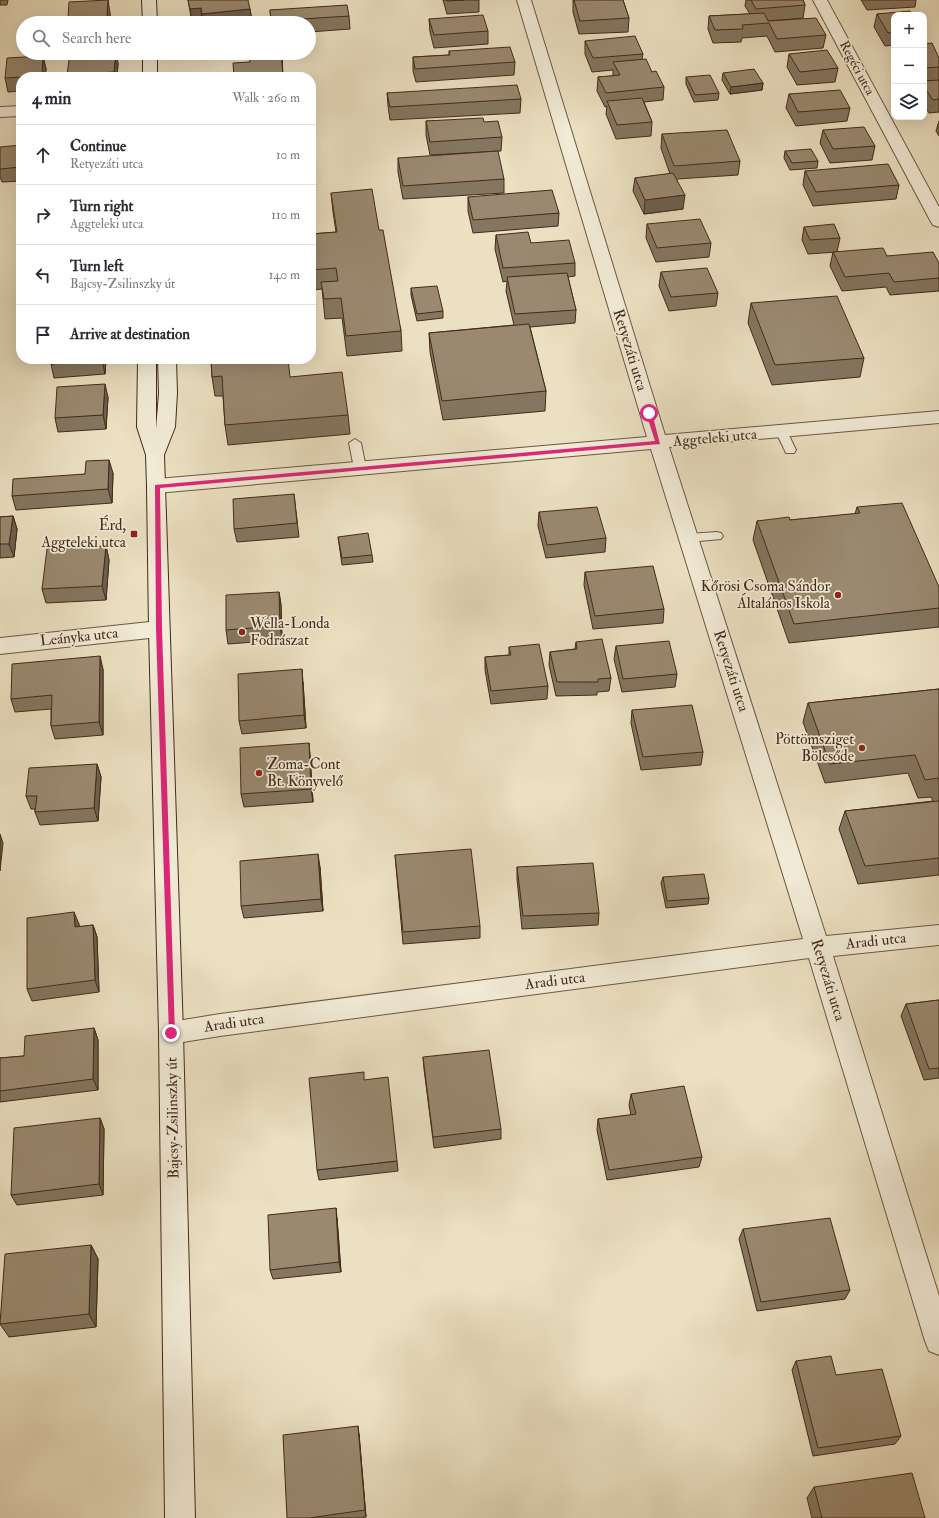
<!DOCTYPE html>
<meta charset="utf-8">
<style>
body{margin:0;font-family:"IM FELL Double Pica",serif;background:#f7f7f7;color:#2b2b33}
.controls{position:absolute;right:12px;top:12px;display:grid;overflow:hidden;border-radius:8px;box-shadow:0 4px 16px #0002}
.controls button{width:36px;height:36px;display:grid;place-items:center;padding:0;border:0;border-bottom:1px solid #e1e1e2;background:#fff;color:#2b2b33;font:20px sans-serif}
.stop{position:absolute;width:12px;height:12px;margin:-9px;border:3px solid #db2777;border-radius:50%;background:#fff}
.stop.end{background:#db2777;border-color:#fff;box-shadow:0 1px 4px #0008}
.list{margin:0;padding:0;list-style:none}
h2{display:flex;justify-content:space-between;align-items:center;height:52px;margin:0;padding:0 16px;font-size:17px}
h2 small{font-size:13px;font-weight:400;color:#7c7c81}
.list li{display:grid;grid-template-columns:26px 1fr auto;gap:12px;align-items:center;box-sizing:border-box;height:60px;padding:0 16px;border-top:1px solid #e1e1e2}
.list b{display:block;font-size:15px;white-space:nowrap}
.list p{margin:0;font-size:13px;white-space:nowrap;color:#7c7c81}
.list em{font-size:13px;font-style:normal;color:#7c7c81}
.icon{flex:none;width:22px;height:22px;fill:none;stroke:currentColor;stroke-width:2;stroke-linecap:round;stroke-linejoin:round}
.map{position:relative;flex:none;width:939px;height:1518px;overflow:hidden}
.search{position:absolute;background:#fff;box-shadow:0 4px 16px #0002;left:16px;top:16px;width:300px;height:44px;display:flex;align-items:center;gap:10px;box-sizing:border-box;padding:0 14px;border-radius:22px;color:#7c7c81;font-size:15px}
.panel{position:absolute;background:#fff;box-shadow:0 4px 16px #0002;left:16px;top:72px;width:300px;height:292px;border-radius:16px}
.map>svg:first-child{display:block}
</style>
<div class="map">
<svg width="939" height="1518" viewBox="0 0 939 1518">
<rect width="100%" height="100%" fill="#ebe0c1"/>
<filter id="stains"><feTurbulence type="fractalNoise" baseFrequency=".005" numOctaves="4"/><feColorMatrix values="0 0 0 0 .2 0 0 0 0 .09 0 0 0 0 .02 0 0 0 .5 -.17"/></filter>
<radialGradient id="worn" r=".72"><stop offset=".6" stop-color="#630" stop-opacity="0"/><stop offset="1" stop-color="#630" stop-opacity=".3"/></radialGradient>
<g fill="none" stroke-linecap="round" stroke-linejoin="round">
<g stroke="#6d5843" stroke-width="2">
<g id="lane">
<path d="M782 428 786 429 796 450 794 453H786L776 432Z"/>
<path d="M355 439 361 443 366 468 360 472 354 468 349 443Z"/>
<path d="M717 532 721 533 723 536 721 539 688 542 684 541 682 538 684 535 688 534Z"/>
</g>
</g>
<g stroke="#6d5843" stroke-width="2">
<g id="street">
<path d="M517 0H531L665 435 939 411V423L669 447 826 936 939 925V945L833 956 939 1296V1355L929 1351 925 1341 809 958 220 1036 171 1044 162 1041 159 1033 162 1025 171 1022 220 1014 803 939 651 449 157 493 150 491 147 486 150 481 157 479 647 437Z"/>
<path d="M813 0H827L939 207V227L933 225 931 222Z"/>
<path d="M21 106V116L0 117V107Z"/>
<path d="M159 621 166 624 169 629 166 634 159 637 0 654V638Z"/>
</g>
</g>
<g stroke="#432a19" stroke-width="2">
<g id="secondary">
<path d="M142 0H156L157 23H143Z"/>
<rect x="143" y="53" width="14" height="24"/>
<path d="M138 359H156V429L159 393 158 359H176L177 393 175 427 164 455 183 1033 195 1518H165L159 1033 149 629 147 486 146 455 137 427Z"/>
</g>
</g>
<use href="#lane" fill="#f2ebd7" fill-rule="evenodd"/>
<use href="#street" fill="#f2ebd7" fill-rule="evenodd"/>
<use href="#secondary" fill="#f2ebd7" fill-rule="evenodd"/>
</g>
<g fill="#847660" stroke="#432a19">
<path d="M0 0H8L7 5H0Z"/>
<path d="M188 0 250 9 252 21 257 23H203L202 21 192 22Z"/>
<path d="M443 0H479V12L447 14Z"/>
<path d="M573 0H623L629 18 628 32 579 34 573 12Z"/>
<path d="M746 0H803L805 5 803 18 768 21 826 35 823 48 775 52 767 36 742 38 741 42 713 43 708 29 709 16 750 14 745 6Z"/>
<path d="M861 0H916L915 7 867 10Z"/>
<path d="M270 10 349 16 350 29 309 32V23H271Z"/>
<path d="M110 13V23H69L68 19Z"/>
<path d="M877 14 894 15V45L885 46 874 27Z"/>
<path d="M429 19 488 31V44L434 48 430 32Z"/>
<path d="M585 41 643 54 642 59 664 87 663 100 644 102 652 122 651 136 616 139 606 114 607 106 605 107 597 91 598 77 613 76V70L592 72 585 54Z"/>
<path d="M924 44 939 58V112L929 113 924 105V81H930H924Z"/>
<path d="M449 51 515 62 514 75 416 82 413 71V57L449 55Z"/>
<path d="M208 53H282L283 77H234L250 62V54L208 57Z"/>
<path d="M789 54 838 68 835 82 797 85 787 67Z"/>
<path d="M43 56 46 69 45 77H21V91L8 92 5 78Z"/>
<path d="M118 63 117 77H68L67 75Z"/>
<path d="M723 73 763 83 762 90 730 94 722 80Z"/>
<path d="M686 77 719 93 718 100 694 102 686 84Z"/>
<path d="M387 93 521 99 520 113 390 120 388 106Z"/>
<path d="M789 94 850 108 847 121 796 126 786 108Z"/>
<path d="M426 121 484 122 502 137 501 151 430 155 426 135Z"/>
<path d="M939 121V136L936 131Z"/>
<path d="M823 130 875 146 872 160 830 163 820 143Z"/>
<path d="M662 134 740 161 738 175 677 179 683 209 644 214 633 191 635 178 670 174 661 148Z"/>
<path d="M21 145V181L2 182 0 177V169Z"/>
<path d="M785 151 818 161 817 168 790 170 784 158Z"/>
<path d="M311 158 314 184H311Z"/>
<path d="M398 158 504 179V193L403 199 398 172Z"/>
<path d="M805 171 899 185 896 199 813 206 803 185Z"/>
<path d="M331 193 379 230 401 331 402 351 347 356 342 318 325 319 322 289 311 290V234L336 232 333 212Z"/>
<path d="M468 197 559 213 558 226 473 233 468 211Z"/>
<path d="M647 224 711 243 709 257 656 262 646 238Z"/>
<path d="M804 227 840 238 837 252 808 254 802 240Z"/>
<path d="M496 235 531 243 575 263V276L568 277 576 310 575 323 530 327 546 391 545 411 443 420 430 352 429 333 514 325 506 291 507 281 503 282 495 249Z"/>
<path d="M833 252 887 256 939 263V291L890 295 886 287 842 291 830 266Z"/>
<path d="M661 272 718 293 716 306 669 311 659 286Z"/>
<path d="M411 288 443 311V318L417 321 411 295Z"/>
<path d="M751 303 864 358 860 377 772 385 748 323Z"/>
<path d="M106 359 105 374 54 378 51 364Z"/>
<path d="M211 359 290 377 348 415 350 434 228 445 225 425 223 396H215L212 377Z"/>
<path d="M108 397 106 429 58 432 55 418Z"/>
<path d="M113 473 112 503 16 510 12 496 85 474Z"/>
<path d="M294 494 299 537 237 542 234 529Z"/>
<path d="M857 507 939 587V627L789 643 753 540 757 521 790 520 855 514Z"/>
<path d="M539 512 606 538 605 552 546 558 538 526Z"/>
<path d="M13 516 17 529 14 557 0 558V517Z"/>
<path d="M338 537 372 555 373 562 342 565Z"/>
<path d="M106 546 109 560 106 600 46 603 42 589Z"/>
<path d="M585 572 664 609 663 623 593 629 584 585Z"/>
<path d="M279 592 281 605 282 640 228 644 226 630Z"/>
<path d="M576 642 611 678 609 691 597 692V695L556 696 549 665 550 652 575 649Z"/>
<path d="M616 646 677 674 675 687 622 692 614 659Z"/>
<path d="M509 647 548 686 547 699 491 704 485 670V657L509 655Z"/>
<path d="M103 669V735L55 739 51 726V709L15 712 11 699Z"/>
<path d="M303 682 306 728 242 734 239 721Z"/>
<path d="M939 689V875L858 884 839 829 845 811 933 801 931 797 918 798 908 773 825 783 803 722 808 703Z"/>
<path d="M632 710 703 752 701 765 641 770 631 723Z"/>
<path d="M309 743 310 756 313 802 244 807 241 794Z"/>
<path d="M97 764 101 777 98 821 40 825 35 812V809H31L26 796Z"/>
<path d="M395 855 480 926V938L403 944Z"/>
<path d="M320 867 323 911 244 918 241 906Z"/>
<path d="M517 867 599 913 598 925 522 929 517 879Z"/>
<path d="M663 877 709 898 708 904 666 908 661 883Z"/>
<path d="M79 924V927L93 925 97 937 99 992 32 1001 27 989Z"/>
<path d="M939 1000V1078L924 1080 901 1016 906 1004Z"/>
<path d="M94 1028 98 1040V1090L0 1102V1058L24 1056Z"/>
<path d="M423 1057 501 1129V1139L434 1148 424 1069Z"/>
<path d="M631 1094 702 1157 699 1167 607 1180 597 1130 598 1119 631 1115 629 1105Z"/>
<path d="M100 1118 104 1129 103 1195 17 1205 11 1195Z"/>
<path d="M397 1161 398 1171 319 1180 317 1170Z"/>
<path d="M337 1218 341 1272 273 1279 270 1270Z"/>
<path d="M743 1229 850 1290 845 1299 757 1311 739 1239Z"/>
<path d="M91 1245 98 1259 96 1327 9 1337 0 1324Z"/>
<path d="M796 1361 836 1375 901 1436 895 1444 813 1456 792 1370Z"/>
<path d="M359 1434 366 1517 361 1518H287Z"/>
<path d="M814 1487 925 1518H812L807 1498Z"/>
</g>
<g fill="#6c604e" stroke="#432a19">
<path d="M108 0 110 13V23H108L107 17Z"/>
<path d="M201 8 202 21 192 22 190 9Z"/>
<path d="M250 9 252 22 241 23H203L202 14Z"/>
<path d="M116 53 118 63 117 77H115L114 72Z"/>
<path d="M43 56 46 69 45 77H42V76Z"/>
<path d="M763 83 762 90 730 94 731 87Z"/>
<path d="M685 195 683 209 644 214 645 200Z"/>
<path d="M102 359H106L105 374 102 360Z"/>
<path d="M105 384 108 397 106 429 103 415Z"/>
<path d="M109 460 113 473 112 503 108 489Z"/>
<path d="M13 516 17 529 14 557 9 544Z"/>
<path d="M106 546 109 560 106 600 102 586Z"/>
<path d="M279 592 281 605 282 640 280 626Z"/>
<path d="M100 656 103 669V735L99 722Z"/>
<path d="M302 669 303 682 306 728 304 715Z"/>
<path d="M309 743 310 756 313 802 311 789Z"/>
<path d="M97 764 101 777 98 821 94 808Z"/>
<path d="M0 834 3 843 0 871Z"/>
<path d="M318 854 320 867 323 911 321 899Z"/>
<path d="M74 912 79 924V939L75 927Z"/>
<path d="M93 925 97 937 99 992 95 980Z"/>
<path d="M94 1028 98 1040V1090L93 1079Z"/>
<path d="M100 1118 104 1129 103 1195 99 1184Z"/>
<path d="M336 1208 337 1218 341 1272 339 1262Z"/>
<path d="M91 1245 98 1259 96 1327 89 1314Z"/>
<path d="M358 1426 359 1434 366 1517 365 1510Z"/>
</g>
<g fill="#9a8970" stroke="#432a19">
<path d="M108 0 107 17 68 19 69 2Z"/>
<path d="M188 0H248L250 9 202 14 201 8 190 9Z"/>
<path d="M447 0H464L447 1Z"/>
<path d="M574 0H623L629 18 580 21Z"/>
<path d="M751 0H803L805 5 756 9Z"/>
<path d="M347 5 349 16 271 21 270 10Z"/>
<path d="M910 11 912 15H894V32L888 33 877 14Z"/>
<path d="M764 13 768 21 816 18 826 35 777 39 769 23 742 25 743 29 715 30 709 16Z"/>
<path d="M483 15 488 31 434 35 429 19Z"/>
<path d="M256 21 257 23H226Z"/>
<path d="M635 36 643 54 593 58 585 41Z"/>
<path d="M932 43 939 58V67L924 68V44Z"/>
<path d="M510 47 515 62 415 69 413 57 450 55 449 51Z"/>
<path d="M827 50 838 68 800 72 789 54Z"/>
<path d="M70 53H116L114 72 67 75Z"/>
<path d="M249 53H281L283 75 252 77H234L233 63 250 62Z"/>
<path d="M43 56 42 76 5 78 7 58Z"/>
<path d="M646 59 652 72 656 71 664 87 606 93 598 77 620 75 613 62Z"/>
<path d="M754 69 763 83 731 87 723 73Z"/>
<path d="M710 75 719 93 695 95 686 77Z"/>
<path d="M939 80V99L933 100 924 87V81Z"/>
<path d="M517 85 521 99 390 107 387 93Z"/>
<path d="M840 90 850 108 798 112 789 94Z"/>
<path d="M642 98 652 122 617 125 607 101Z"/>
<path d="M483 118 484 122 498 121 502 137 430 142 426 121Z"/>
<path d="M864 127 875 146 833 149 823 130Z"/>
<path d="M727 130 740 161 674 166 662 134Z"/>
<path d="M21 145V167L0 169V147Z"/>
<path d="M811 149 818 161 792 163 785 151Z"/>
<path d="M498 151 504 179 403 186 398 158Z"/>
<path d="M311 158 313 177H311Z"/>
<path d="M888 164 899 185 816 192 805 171Z"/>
<path d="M673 173 685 195 645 200 635 178Z"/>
<path d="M372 189 379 230H383L401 331 346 336 341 298 324 299 321 282 338 281 336 268 311 270V234L337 232 331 193Z"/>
<path d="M552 190 559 213 473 220 468 197Z"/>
<path d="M700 219 711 243 657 248 647 224Z"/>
<path d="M834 224 840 238 810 240 804 227Z"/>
<path d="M528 232 531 243 569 240 575 263 503 268 496 235Z"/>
<path d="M883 248 887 256 933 252 939 263V278L894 282 889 273 845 277 833 252Z"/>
<path d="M707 268 718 293 671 297 661 272Z"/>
<path d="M567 273 576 310 515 314 507 277Z"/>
<path d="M437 286 443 311 417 314 411 288Z"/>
<path d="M837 296 864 358 775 365 751 303Z"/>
<path d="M529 324 546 391 442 401 429 333Z"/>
<path d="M51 359H102V360L51 364Z"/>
<path d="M211 359H288L290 377 342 372 348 415 225 425 222 376 212 377Z"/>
<path d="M105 384 103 415 55 418 57 387Z"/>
<path d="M109 460 108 489 12 496 13 479 85 474 86 461Z"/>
<path d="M294 494 297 523 234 529 233 499Z"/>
<path d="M902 503 939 587V608L794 624 757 521 789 517 790 520 860 513 857 507Z"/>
<path d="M597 507 606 538 547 545 539 512Z"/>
<path d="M13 516 9 544H0V517Z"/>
<path d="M368 533 372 555 342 558 338 537Z"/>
<path d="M106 546 102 586 42 589 47 549Z"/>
<path d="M653 566 664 609 595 616 585 572Z"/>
<path d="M279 592 280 626 226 630V595Z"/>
<path d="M602 639 611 678 598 679V682H557L550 652 577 649 576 642Z"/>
<path d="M669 641 677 674 623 679 616 646Z"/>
<path d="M539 644 548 686 491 691 485 657 511 655 509 647Z"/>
<path d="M100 656 99 722 51 726 52 695 11 699 12 664Z"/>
<path d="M302 669 304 715 239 721 238 674Z"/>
<path d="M939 689V780L938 778 925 780 915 755 830 764 808 703Z"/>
<path d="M692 705 703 752 643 757 632 710Z"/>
<path d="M309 743 311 789 241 794 240 748Z"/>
<path d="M97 764 94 808 35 812 37 796H26L29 768Z"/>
<path d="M939 801V858L865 866 845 811Z"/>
<path d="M471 849 480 926 403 932 395 855Z"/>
<path d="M318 854 321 899 241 906 240 861Z"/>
<path d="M593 863 599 913 523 916 517 867Z"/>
<path d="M704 874 709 898 667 901 663 877Z"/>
<path d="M74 912 75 927 93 925 95 980 27 989V918Z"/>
<path d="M939 1000V1068L929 1069 906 1004Z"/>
<path d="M94 1028 93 1079 0 1091V1058L24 1056 25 1036Z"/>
<path d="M489 1050 501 1129 433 1137 423 1057Z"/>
<path d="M364 1072V1080L388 1077 397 1161 317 1170 309 1078Z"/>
<path d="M684 1086 702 1157 609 1170 598 1119 636 1114 631 1094Z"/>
<path d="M100 1118 99 1184 11 1195 14 1128Z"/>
<path d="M336 1208 339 1262 270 1270 268 1215Z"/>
<path d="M830 1218 850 1290 761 1302 743 1229Z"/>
<path d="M91 1245 89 1314 0 1324 5 1254Z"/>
<path d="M831 1356 836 1375 882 1369 901 1436 818 1448 796 1361Z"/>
<path d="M358 1426 365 1510 309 1518H287L283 1435Z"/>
<path d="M912 1473 925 1518H822L814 1487Z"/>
</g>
<path fill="#db2777" d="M649 411 652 413 660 444 160 488 162 629 175 1033 171 1036 169 1035 156 629 155 485 655 441 646 413Z"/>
<g fill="#8f2418" stroke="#f2ebd7" stroke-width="1.5">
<rect x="130" y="530" width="8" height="8" rx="2"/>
<circle cx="838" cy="595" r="4"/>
<circle cx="242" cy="632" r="4"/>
<circle cx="862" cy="748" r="4"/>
<circle cx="259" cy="773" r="4"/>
</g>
<g text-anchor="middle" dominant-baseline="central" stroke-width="3.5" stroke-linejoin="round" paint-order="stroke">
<g font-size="13" fill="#432a19" stroke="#f2ebd7">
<text transform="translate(857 68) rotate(62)">Regéci utca</text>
</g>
<g font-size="15" fill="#432a19" stroke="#f2ebd7">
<text transform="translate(630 350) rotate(73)">Retyezáti utca</text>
<text transform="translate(715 438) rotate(-5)">Aggteleki utca</text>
<text transform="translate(79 637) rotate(-6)">Leányka utca</text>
<text transform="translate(731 671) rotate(72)">Retyezáti utca</text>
<text transform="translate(876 941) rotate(-6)">Aradi utca</text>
<text transform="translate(828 980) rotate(73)">Retyezáti utca</text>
<text transform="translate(555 981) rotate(-7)">Aradi utca</text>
<text transform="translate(234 1023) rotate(-8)">Aradi utca</text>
<text transform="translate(173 1118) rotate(-91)">Bajcsy-Zsilinszky út</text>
</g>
<g font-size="15" fill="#432a19" stroke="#f2ebd7" text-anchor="end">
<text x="126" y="525">Érd,<tspan x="126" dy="17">Aggteleki utca</tspan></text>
<text x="830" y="586">Kőrösi Csoma Sándor<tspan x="830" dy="17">Általános Iskola</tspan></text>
<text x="250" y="623" text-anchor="start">Wella-Londa<tspan x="250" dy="17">Fodrászat</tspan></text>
<text x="854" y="739">Pöttömsziget<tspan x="854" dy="17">Bölcsőde</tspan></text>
<text x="267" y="764" text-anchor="start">Zoma-Cont<tspan x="267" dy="17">Bt. Könyvelő</tspan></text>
</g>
</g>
<rect width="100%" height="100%" filter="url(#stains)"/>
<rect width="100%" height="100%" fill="url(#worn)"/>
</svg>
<div class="controls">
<button>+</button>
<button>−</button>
<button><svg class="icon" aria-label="layers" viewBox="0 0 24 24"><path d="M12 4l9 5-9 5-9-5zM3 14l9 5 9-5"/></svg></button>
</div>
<div class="stop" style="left:649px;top:413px"></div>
<div class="stop end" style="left:171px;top:1033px"></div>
<div class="search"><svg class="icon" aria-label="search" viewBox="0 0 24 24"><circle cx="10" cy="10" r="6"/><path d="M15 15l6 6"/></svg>Search here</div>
<section class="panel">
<h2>4 min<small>Walk · 260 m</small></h2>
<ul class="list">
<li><svg class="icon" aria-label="ahead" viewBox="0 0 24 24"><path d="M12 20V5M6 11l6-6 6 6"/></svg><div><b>Continue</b><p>Retyezáti utca</p></div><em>10 m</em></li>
<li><svg class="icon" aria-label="right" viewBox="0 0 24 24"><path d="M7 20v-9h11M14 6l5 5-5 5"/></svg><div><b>Turn right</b><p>Aggteleki utca</p></div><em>110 m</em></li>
<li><svg class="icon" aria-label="left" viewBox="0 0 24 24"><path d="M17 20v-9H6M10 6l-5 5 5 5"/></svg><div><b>Turn left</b><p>Bajcsy-Zsilinszky út</p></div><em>140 m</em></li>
<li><svg class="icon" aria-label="arrive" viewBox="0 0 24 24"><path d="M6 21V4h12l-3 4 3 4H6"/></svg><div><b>Arrive at destination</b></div></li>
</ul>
</section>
</div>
